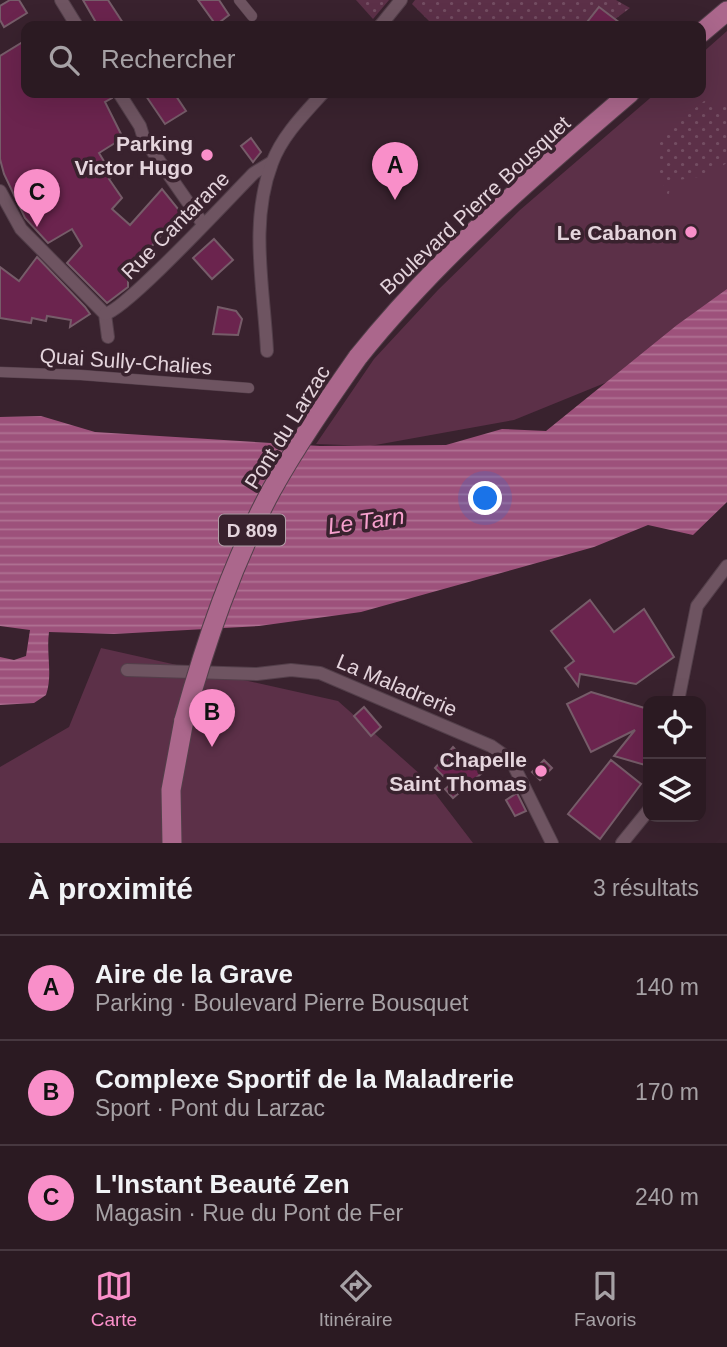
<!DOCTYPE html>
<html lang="fr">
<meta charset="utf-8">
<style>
body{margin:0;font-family:Helvetica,sans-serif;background:#33232a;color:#f1f3f6}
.controls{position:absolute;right:21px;bottom:21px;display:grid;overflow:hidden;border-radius:14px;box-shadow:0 7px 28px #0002}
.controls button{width:63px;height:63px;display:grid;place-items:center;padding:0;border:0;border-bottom:2px solid #473840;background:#2b1a22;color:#f1f3f6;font:35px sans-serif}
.you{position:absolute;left:486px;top:499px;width:24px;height:24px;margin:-18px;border:5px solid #fff;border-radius:50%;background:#1a73e8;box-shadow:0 0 0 10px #1a73e833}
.badge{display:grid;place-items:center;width:46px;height:46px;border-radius:50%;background:#f98fc9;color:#111;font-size:23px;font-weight:700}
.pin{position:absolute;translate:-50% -58px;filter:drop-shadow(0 2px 4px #0008)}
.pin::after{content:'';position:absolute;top:37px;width:24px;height:21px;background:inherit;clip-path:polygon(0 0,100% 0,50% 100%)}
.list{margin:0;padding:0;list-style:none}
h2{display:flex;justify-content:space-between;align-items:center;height:91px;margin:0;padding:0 28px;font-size:30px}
h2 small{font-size:23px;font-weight:400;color:#a6a1a5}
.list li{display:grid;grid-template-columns:46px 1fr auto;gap:21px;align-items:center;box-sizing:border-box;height:105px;padding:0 28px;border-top:2px solid #473840}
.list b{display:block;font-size:26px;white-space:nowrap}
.list p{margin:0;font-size:23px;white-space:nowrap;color:#a6a1a5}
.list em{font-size:23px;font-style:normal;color:#a6a1a5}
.icon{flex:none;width:38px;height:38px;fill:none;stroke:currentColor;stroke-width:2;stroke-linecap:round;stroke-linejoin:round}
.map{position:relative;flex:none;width:727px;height:843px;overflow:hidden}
.search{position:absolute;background:#2b1a22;box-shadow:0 7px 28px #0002;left:21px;right:21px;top:21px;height:77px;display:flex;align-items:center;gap:18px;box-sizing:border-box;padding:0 24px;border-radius:14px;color:#a6a1a5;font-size:26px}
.sheet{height:406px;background:#2b1a22}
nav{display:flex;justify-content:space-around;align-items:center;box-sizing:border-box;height:98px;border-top:2px solid #473840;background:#2b1a22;font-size:19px;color:#a6a1a5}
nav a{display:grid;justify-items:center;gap:4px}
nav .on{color:#f98fc9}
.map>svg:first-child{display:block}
</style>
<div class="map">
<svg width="727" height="843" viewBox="0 0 727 843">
<defs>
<pattern id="park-dots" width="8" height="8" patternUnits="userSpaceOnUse" patternTransform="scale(1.75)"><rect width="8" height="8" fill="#5c3048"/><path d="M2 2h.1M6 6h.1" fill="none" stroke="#734d62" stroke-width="1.8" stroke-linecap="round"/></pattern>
<pattern id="water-rules" width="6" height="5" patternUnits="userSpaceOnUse" patternTransform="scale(1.75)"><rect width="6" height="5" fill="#9d517b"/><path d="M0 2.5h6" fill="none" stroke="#af7193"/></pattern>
</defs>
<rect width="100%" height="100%" fill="#39222e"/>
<g fill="#5c3048">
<path d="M727 31V301L627 374 514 420 370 446 316 444 374 359 438 290 520 210 656 93H701V54Z"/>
<path d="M101 648 338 701 421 775 473 843H0V767L69 727Z"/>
</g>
<g fill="url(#park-dots)">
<path d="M356 0H389L373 19Z"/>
<path d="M415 0H616L630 8 606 26H434L412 4Z"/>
<path d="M704 101 727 106V163L705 176 672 181 668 197C645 138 661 137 704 101Z"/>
</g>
<path fill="url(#water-rules)" d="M727 289V502L693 535 648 525 594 547 361 612 259 626 114 634 49 632C46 654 53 675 46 695L34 703 0 705V657L14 660 26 656 30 630 0 626V417L41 416 95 432 320 446 446 445 502 429 546 431 677 325Z"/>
<g fill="#6b244e" stroke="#765c69" stroke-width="2">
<path d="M10 0H19L27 13 4 27 0 20V6Z"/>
<path d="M83 0H108L125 26H98Z"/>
<path d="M198 0H219L229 15 216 25Z"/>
<path d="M599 7 624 26H584Z"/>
<path d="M26 40V93H110L112 98 105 102 123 138 99 153 113 176 109 179 122 198 112 209 130 225 162 189 187 220 175 234 168 227 146 253 152 258 135 260 136 268 128 269V287L107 303 67 263 82 246 72 229 48 243 25 218 4 174 0 159V56Z"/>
<path d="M144 93H174L186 111 165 124Z"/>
<path d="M251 138 261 152 253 162 241 146Z"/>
<path d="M214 239 233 260 212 279 193 258Z"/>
<path d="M37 257 85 307 90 314 70 327 71 320 47 316 46 321 32 318 31 323 0 318V267L19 281Z"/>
<path d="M218 307 236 311 242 319 238 335 213 334Z"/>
<path d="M590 600 614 632 644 609 674 657 636 684 580 674 578 686 565 668 574 661 551 631Z"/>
<path d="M591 692 648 709 645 765 614 756 635 730 591 752 567 704Z"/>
<path d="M364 707 381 727 371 736 354 716Z"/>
<path d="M453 747 467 762 472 759 482 773 453 798 445 789 451 784 435 768Z"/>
<path d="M544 760 552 768 540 780 532 772Z"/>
<path d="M611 760 641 784 600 839 568 814Z"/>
<path d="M517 793 526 811 515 816 506 800Z"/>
</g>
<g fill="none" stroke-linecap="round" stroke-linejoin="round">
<g stroke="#533f4a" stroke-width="11">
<g id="pedestrian">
<path d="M239 0 252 16"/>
<path d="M0 372 81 375 249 388"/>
</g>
</g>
<g stroke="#533f4a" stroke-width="14">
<g id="minor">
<path d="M61 0 77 26"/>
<path d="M380 26 401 0"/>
<path d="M119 93 140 126 144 139 203 224"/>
<path d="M0 191 21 229 105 314 108 337"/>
<path d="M105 314C126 310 231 196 254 173L272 162"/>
<path d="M267 351C264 288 249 223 272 163 282 136 304 114 323 93"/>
<path d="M127 670 257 674 291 670 320 673 491 746 511 760 552 843"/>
<path d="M678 701 697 606 727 566"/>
<path d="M622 843 648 811"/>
</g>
</g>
<g stroke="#533f4a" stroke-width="21">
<g id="primary">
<path d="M701 33 727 11"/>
<path d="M358 357C438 257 534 175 630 93"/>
<path d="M172 843 171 790 184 720"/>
</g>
</g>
<use href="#pedestrian" stroke="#6e5461" stroke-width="10"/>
<use href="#minor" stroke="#6e5461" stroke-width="12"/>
<use href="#primary" stroke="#ab678c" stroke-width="19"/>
<g stroke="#533f4a" stroke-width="21" stroke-linecap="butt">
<path id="primary-bridge" d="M184 720C206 641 232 564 271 491 297 444 328 400 358 357"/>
</g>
<use href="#primary-bridge" stroke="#ab678c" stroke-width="19"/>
</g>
<g fill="#f98fc9" stroke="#39222e" stroke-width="2.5">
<circle cx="207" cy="155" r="7"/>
<circle cx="691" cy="232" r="7"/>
<circle cx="541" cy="771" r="7"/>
</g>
<g text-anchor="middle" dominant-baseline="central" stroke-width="7" stroke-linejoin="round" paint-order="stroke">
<rect fill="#39222e" stroke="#b19fa8" stroke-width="2" x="219" y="514.5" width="66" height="31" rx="5"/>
<g font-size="19" font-weight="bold" fill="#e4d4dc">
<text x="252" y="530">D 809</text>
</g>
<g font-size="21" font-weight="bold" fill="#e4d4dc" stroke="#39222e" text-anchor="end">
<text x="193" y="143">Parking<tspan x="193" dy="24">Victor Hugo</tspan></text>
<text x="677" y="232">Le Cabanon</text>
<text x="527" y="759">Chapelle<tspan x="527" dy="24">Saint Thomas</tspan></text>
</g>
<g font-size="21" fill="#e4d4dc" stroke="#39222e">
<text transform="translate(475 205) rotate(-43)">Boulevard Pierre Bousquet</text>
<text transform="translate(175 225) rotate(-45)">Rue Cantarane</text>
<text transform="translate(126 361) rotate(4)">Quai Sully-Chalies</text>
<text transform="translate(287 427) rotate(-58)">Pont du Larzac</text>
<text transform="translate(397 685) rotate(23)">La Maladrerie</text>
</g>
<g font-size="23" font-style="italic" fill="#f6a0cd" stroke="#39222e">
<text transform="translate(366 521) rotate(-8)">Le Tarn</text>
</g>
</g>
</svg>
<div class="controls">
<button><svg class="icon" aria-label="locate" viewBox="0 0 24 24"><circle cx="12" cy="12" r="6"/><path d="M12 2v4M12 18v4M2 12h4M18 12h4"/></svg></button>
<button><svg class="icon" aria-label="layers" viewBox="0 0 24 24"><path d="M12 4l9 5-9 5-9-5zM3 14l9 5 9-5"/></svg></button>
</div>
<div class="you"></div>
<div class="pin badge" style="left:395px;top:200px">A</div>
<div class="pin badge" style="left:212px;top:747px">B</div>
<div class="pin badge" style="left:37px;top:227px">C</div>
<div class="search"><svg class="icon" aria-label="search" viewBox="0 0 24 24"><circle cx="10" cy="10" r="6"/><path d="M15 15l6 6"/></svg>Rechercher</div>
</div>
<section class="sheet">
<h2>À proximité<small>3 résultats</small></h2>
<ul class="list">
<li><span class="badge">A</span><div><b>Aire de la Grave</b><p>Parking · Boulevard Pierre Bousquet</p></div><em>140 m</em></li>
<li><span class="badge">B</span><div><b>Complexe Sportif de la Maladrerie</b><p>Sport · Pont du Larzac</p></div><em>170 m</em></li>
<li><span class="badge">C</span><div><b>L'Instant Beauté Zen</b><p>Magasin · Rue du Pont de Fer</p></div><em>240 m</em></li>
</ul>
</section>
<nav>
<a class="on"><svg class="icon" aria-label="map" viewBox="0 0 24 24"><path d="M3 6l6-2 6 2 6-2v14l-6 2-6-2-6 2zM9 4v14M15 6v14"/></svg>Carte</a>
<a><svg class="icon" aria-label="directions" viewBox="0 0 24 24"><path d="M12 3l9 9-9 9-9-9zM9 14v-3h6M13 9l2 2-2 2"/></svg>Itinéraire</a>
<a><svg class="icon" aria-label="saved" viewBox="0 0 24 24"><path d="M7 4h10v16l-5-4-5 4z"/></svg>Favoris</a>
</nav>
